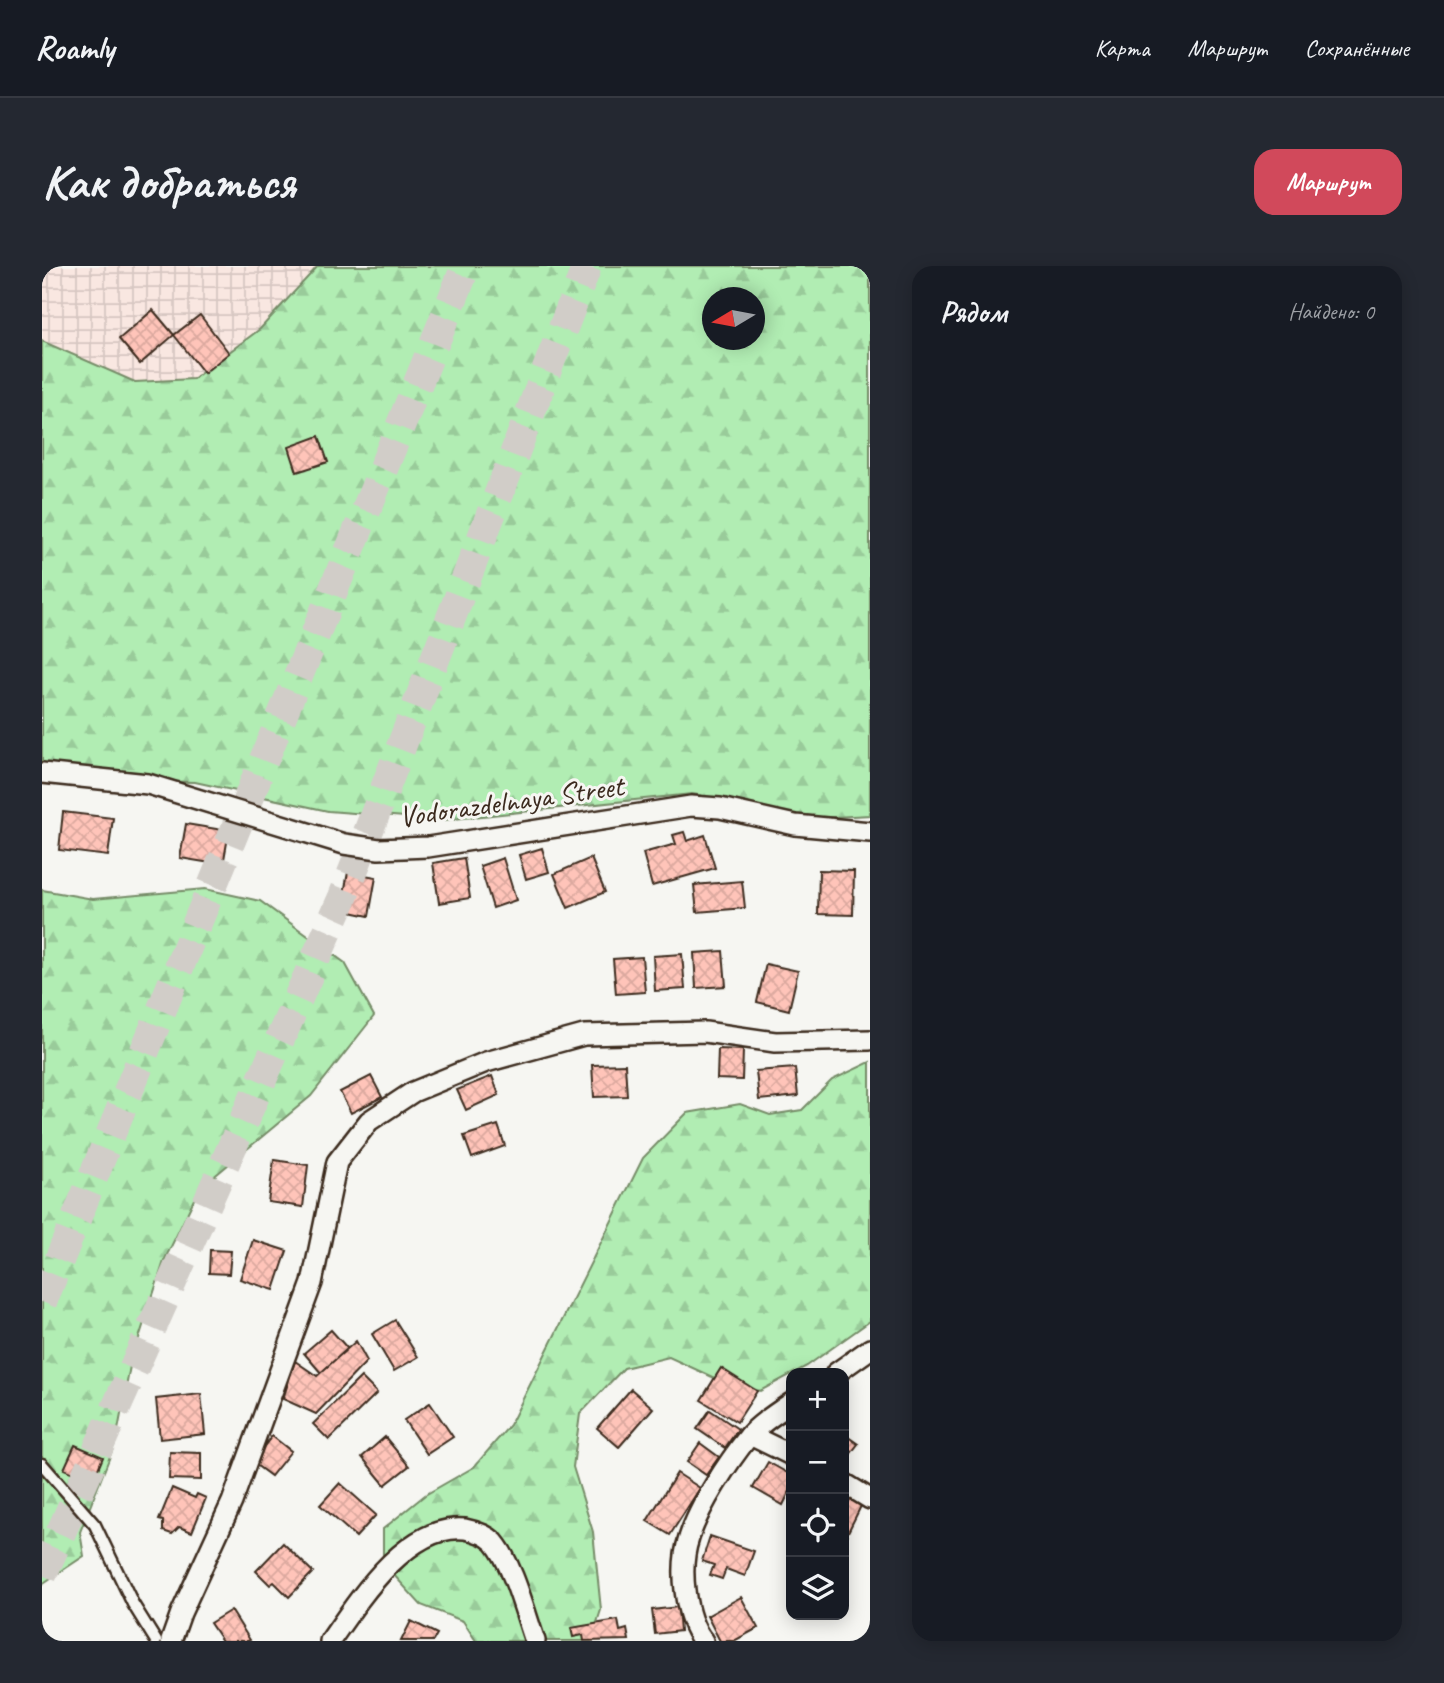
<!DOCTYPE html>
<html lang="ru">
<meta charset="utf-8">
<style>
body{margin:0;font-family:Caveat,sans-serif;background:#242831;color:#f1f3f6}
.controls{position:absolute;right:21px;bottom:21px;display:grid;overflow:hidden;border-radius:14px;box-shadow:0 4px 18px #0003}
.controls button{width:63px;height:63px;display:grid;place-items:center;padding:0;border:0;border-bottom:2px solid #363941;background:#171b24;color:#f1f3f6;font:35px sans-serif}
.compass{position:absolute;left:660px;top:21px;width:63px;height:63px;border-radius:50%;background:#171b24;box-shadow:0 4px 18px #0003;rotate:260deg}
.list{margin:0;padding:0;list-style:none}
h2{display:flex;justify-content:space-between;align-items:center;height:91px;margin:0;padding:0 28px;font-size:30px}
h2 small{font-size:23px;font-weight:400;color:#9ea1a6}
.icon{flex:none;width:38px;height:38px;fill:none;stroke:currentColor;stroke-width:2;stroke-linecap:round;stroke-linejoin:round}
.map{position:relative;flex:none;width:828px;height:1375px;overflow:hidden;border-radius:21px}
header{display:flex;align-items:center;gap:42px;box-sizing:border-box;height:98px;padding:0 35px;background:#171b24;border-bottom:2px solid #363941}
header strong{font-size:33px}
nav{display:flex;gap:38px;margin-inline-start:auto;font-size:24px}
.intro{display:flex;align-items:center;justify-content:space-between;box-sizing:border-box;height:168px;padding:0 42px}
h1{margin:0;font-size:49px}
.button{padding:18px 32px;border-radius:21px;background:#d1495b;color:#fff;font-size:24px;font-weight:700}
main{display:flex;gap:42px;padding:0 42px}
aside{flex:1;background:#171b24;border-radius:21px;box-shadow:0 4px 18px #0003}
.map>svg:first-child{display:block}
</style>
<header>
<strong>Roamly</strong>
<nav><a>Карта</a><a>Маршрут</a><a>Сохранённые</a></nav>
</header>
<div class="intro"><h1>Как добраться</h1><a class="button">Маршрут</a></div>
<main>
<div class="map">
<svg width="828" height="1375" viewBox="0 0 828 1375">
<defs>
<pattern id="industrial-grid" width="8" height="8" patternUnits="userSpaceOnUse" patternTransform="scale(1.75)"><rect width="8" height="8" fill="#f9e7e1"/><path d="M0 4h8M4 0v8" fill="none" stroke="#d6c6c1"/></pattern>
<pattern id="forest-firs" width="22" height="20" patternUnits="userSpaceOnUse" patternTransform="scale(1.75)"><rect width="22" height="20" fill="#b1edb3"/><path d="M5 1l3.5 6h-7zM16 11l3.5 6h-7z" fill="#99cb9a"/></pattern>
<pattern id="building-cross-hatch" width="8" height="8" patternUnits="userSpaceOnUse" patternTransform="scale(1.75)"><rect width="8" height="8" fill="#ffc4b9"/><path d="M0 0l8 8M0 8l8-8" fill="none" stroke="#dba99f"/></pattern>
</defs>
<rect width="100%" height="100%" fill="#f6f6f2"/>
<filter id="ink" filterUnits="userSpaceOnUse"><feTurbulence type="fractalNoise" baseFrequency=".0143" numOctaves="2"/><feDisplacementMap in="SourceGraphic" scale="14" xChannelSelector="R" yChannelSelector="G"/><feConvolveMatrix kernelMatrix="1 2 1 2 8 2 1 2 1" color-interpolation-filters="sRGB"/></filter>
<g filter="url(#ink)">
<path fill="url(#industrial-grid)" d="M0 0H276L218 63 151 113 93 116 0 75Z"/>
<g fill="url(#forest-firs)" stroke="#768c68" stroke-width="2" fill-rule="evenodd">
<path d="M276 0H828V549L756 553 692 535 650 528 402 554 286 545 153 516 37 514 0 509V75L93 116 151 113 218 63ZM670 32H712V74H670Z"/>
<path d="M163 623 218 635 303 697 332 750 269 830 157 923 122 995 88 1100 74 1175 38 1266 42 1290 0 1318V624L51 633Z"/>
<path d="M828 796V1055L765 1100 718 1125 679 1115 627 1091 582 1102 538 1148 531 1201 551 1266 559 1344 549 1375H434L421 1355 379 1339 341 1297V1263L383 1229 432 1201 468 1159 601 892 645 847 698 838 728 849 760 844 790 814Z"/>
</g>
<g fill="url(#building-cross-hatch)" stroke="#3b2a1e" stroke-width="2">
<path d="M111 44 132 69 98 98 77 73Z"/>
<path d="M158 49 187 87 162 107 132 69Z"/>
<path d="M277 170 286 196 255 206 247 181Z"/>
<path d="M21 546 71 552 66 590 17 584Z"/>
<path d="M144 558 187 565 181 599 138 592Z"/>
<path d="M642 566 645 575 663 569 673 602 610 620 601 587 634 578 631 569Z"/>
<path d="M500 582 507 606 484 613 477 589Z"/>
<path d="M422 592 428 632 397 637 391 597Z"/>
<path d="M461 592 474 634 451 642 438 600Z"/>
<path d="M549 592 563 626 526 642 512 608Z"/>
<path d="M777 604 812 605 811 649 776 648Z"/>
<path d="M306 606 334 611 327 650 299 644Z"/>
<path d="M700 615 703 642 655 646 652 619Z"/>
<path d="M681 685 684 720 654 722 652 687Z"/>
<path d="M640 688 643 723 613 725 611 690Z"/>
<path d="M600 691 603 726 574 728 571 693Z"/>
<path d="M724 698 756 705 747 744 715 736Z"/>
<path d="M676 783 701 784 700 814 675 813Z"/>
<path d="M583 798 585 830 552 831 550 799Z"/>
<path d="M753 802 756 830 717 834 714 805Z"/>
<path d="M329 810 340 831 309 847 298 826Z"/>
<path d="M450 810 457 829 424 844 415 824Z"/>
<path d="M456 859 463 880 430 892 422 870Z"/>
<path d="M232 894 266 899 261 941 226 936Z"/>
<path d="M211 974 245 985 232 1024 198 1013Z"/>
<path d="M168 984 189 985 187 1008 167 1007Z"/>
<path d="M353 1054 376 1091 352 1105 330 1068Z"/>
<path d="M289 1064 306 1083 279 1107 262 1087Z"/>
<path d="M314 1075 325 1095 274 1148 241 1133 253 1095 275 1110Z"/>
<path d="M679 1102 715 1125 695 1156 659 1134Z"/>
<path d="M319 1111 335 1127 287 1174 271 1158Z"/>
<path d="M589 1123 611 1142 577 1181 555 1162Z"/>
<path d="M159 1128 163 1168 118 1173 114 1133Z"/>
<path d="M388 1137 411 1171 385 1188 362 1154Z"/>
<path d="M668 1144 696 1163 683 1182 655 1163Z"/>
<path d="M802 1168 816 1178 803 1195 802 1193Z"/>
<path d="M230 1170 249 1185 229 1210 210 1196Z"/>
<path d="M343 1171 367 1200 343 1219 320 1191Z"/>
<path d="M658 1177 677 1191 664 1209 645 1196Z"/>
<path d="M33 1179 61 1191 51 1215 22 1203Z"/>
<path d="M128 1186 159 1187V1214L127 1213Z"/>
<path d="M726 1196 749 1209V1223L741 1239 711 1222Z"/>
<path d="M635 1207 658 1222 628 1269 605 1255Z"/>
<path d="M298 1217 334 1249 314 1271 278 1239Z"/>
<path d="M130 1222 153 1232 155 1228 164 1232 150 1266 137 1261 130 1268 121 1265V1255L117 1254Z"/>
<path d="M802 1229 820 1238 802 1274Z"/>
<path d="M668 1270 712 1285 703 1310 684 1303 680 1313 668 1309 672 1299 660 1295Z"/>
<path d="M241 1277 271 1306 247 1331 232 1316 228 1319 214 1305Z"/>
<path d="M699 1331 716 1362 692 1375H678L665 1350Z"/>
<path d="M636 1341 638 1365 613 1368 610 1344Z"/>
<path d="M189 1344 208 1374 206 1375H180L168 1357Z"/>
<path d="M576 1354 578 1365 585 1363 587 1374 542 1375 541 1369 531 1371 529 1362Z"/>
<path d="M369 1355 395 1368 391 1375H359Z"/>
</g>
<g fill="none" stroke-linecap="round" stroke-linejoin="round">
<g stroke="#d1cdc8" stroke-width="30" stroke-dasharray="30 15" stroke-linecap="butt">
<path d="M0 1036 424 0"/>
<path d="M0 1309 301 631 545 0"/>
</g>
<g stroke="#3b2a1e" stroke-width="15">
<path id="lane" d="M0 1198 53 1259 91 1338 114 1375"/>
</g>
<g stroke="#3b2a1e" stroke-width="24">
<g id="street">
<path d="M0 507 106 518 302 578 337 583 386 581 649 540 678 542 753 559 828 566"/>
<path d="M794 1107 828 1083"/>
<path d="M708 1169 749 1189"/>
<path d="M802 1217 828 1233"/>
<path d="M129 1375 139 1347 190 1236 270 1017 295 896 327 855 371 826 444 796 542 769 663 766 733 776 828 774"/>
<path d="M288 1375C317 1333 366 1257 423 1263 433 1265 444 1268 452 1276 471 1298 483 1347 493 1375"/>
<path d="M661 1375C642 1351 637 1301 647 1272 657 1240 686 1196 707 1170 718 1157 735 1147 749 1137"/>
</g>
</g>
<use href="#lane" stroke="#f6f6f2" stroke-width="10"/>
<use href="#street" stroke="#f6f6f2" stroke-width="19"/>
</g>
</g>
<g text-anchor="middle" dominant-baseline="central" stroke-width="6" stroke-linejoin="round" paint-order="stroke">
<g font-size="30" fill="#3b2a1e" stroke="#f6f6f2">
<text transform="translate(469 535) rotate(-8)">Vodorazdelnaya Street</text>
</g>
</g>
</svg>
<div class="controls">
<button>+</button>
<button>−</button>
<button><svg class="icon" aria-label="locate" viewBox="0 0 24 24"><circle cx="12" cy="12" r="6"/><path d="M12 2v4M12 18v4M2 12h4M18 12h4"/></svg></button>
<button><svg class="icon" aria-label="layers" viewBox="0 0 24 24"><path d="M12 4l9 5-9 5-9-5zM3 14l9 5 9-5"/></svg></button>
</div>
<svg class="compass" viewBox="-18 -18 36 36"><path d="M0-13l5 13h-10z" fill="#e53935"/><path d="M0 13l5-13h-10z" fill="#9ea1a6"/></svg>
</div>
<aside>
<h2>Рядом<small>Найдено: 0</small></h2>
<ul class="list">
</ul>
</aside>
</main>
